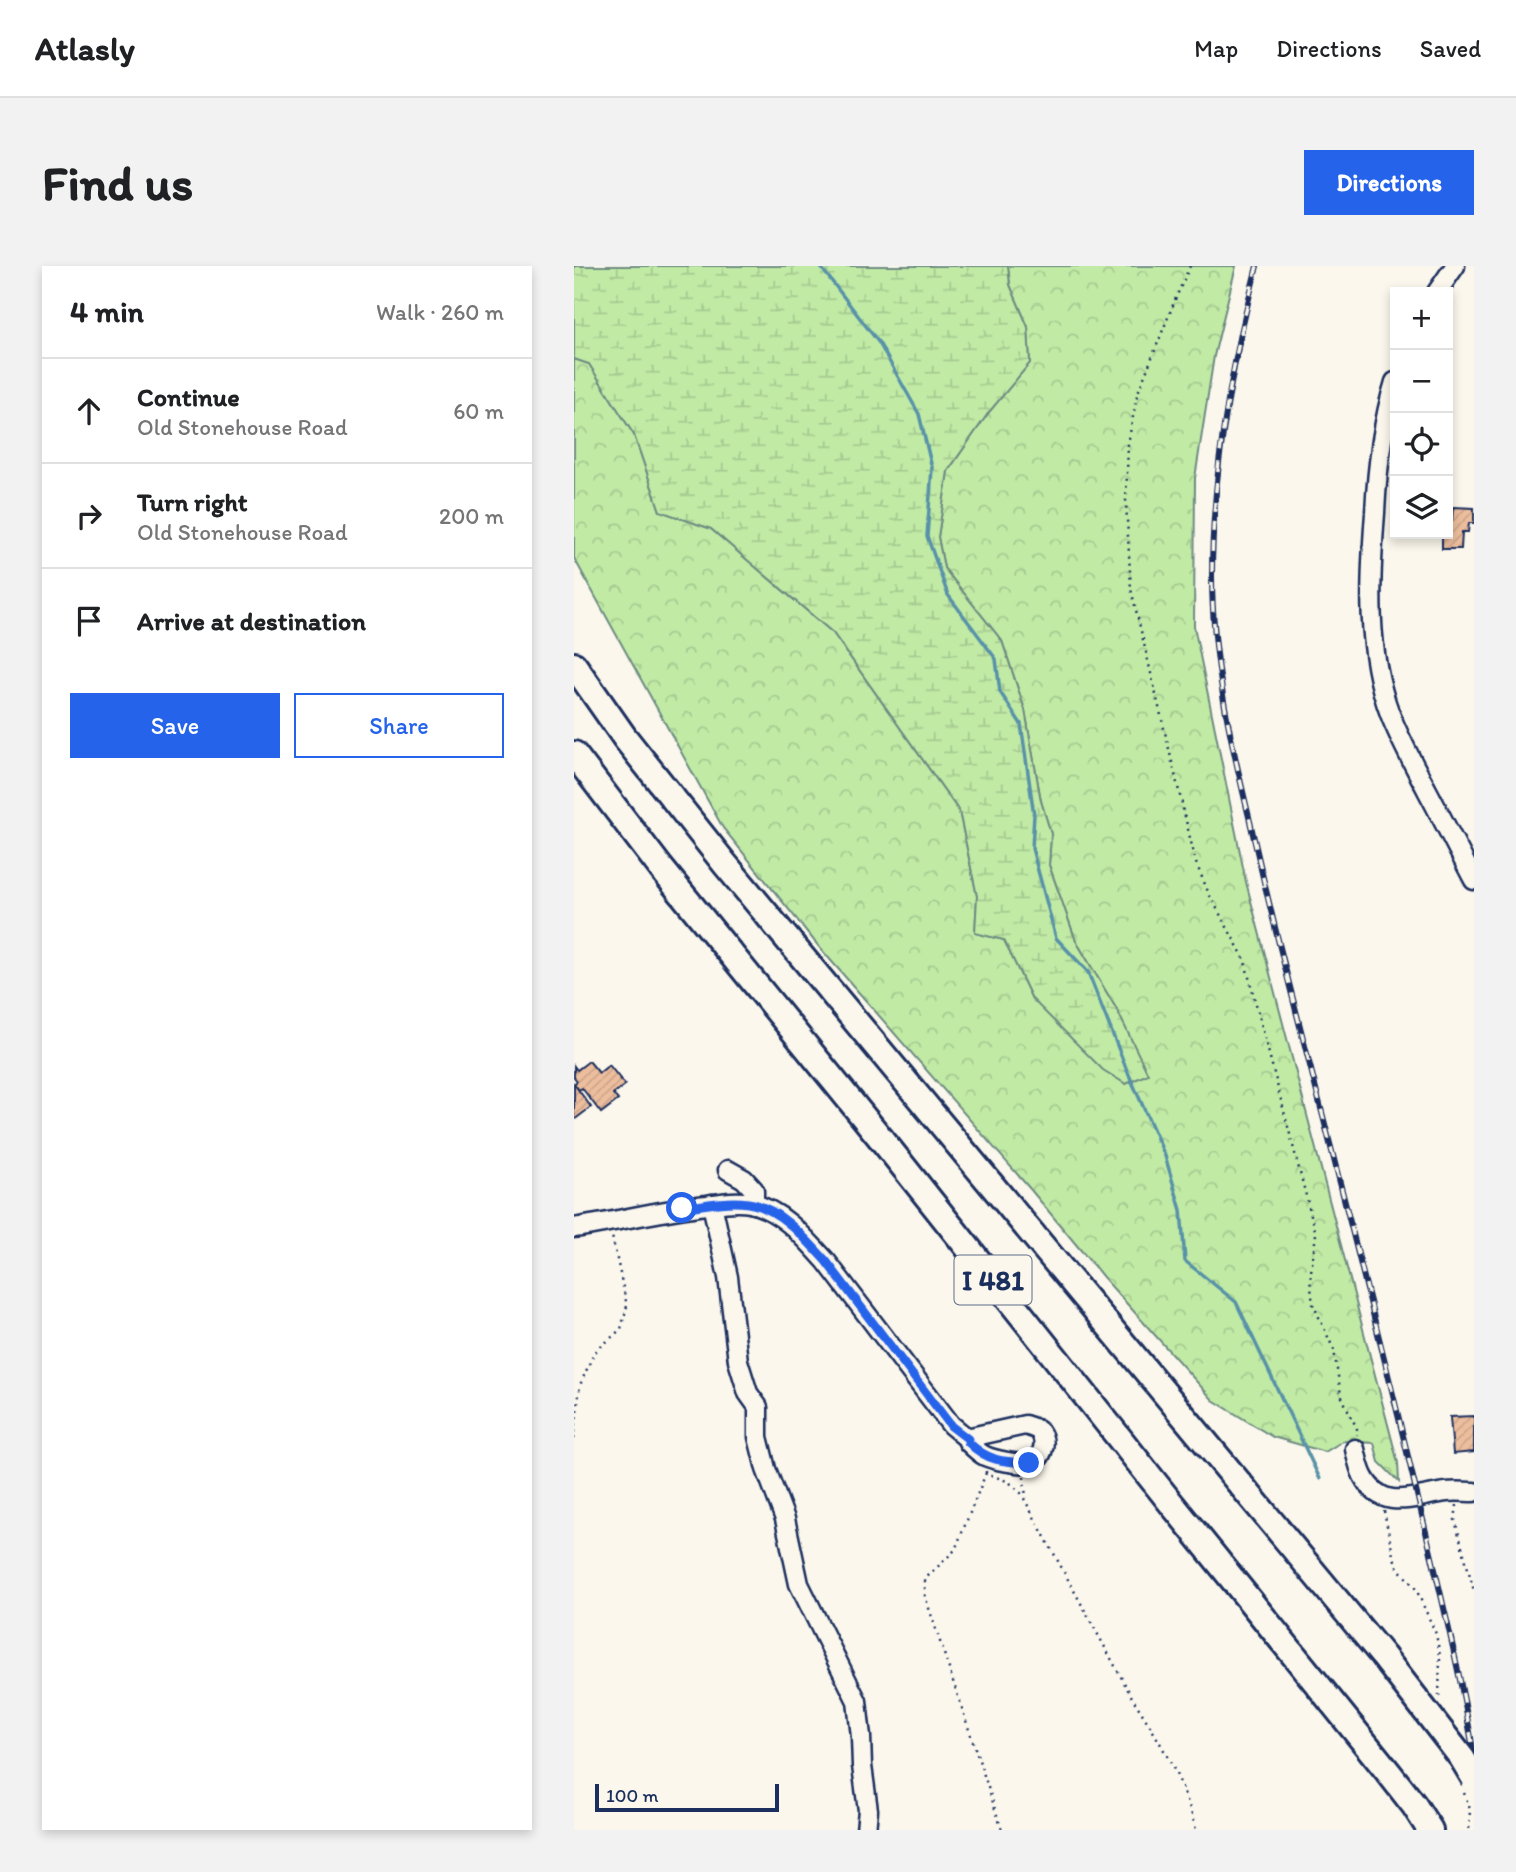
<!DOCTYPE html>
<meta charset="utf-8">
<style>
body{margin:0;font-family:Itim,sans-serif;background:#f2f2f2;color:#202124}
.controls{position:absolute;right:21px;top:21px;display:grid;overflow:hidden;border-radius:0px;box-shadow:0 4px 10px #0003}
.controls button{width:63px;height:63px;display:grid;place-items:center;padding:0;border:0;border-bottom:2px solid #e0e0e0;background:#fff;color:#202124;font:35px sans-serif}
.scale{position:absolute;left:21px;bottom:18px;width:184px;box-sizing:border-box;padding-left:7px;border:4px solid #1b2f5e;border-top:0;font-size:19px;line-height:24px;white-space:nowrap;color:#1b2f5e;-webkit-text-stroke:5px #fbf7ec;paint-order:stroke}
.stop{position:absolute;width:21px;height:21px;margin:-16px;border:5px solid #2563eb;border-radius:50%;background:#fff}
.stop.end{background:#2563eb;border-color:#fff;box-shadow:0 2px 7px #0008}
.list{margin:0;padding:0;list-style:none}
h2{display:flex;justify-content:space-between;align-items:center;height:91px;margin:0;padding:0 28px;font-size:30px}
h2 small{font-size:23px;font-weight:400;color:#757577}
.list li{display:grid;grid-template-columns:46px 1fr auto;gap:21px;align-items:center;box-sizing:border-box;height:105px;padding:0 28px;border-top:2px solid #e0e0e0}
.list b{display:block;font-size:26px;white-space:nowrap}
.list p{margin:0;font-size:23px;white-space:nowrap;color:#757577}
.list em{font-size:23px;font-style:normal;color:#757577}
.actions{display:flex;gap:14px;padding:21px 28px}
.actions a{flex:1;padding:16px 0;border:2px solid #2563eb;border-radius:0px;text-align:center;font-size:24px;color:#2563eb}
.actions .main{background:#2563eb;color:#fff}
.icon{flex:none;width:38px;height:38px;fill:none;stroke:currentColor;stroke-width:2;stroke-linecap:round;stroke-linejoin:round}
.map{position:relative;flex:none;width:900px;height:1564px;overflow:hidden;border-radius:0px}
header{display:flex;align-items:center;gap:42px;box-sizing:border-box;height:98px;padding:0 35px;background:#fff;border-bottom:2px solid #e0e0e0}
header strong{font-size:33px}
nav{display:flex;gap:38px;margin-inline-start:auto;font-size:24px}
.intro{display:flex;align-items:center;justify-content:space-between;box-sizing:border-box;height:168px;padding:0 42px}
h1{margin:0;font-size:49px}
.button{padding:18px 32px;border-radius:0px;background:#2563eb;color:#fff;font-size:24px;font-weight:700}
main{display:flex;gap:42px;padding:0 42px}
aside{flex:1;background:#fff;border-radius:0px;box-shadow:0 4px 10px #0003}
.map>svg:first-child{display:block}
</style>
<header>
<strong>Atlasly</strong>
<nav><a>Map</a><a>Directions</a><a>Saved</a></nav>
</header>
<div class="intro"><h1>Find us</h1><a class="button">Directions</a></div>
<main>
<aside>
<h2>4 min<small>Walk · 260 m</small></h2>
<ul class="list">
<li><svg class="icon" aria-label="ahead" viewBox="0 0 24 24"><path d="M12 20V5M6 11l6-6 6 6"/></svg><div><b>Continue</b><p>Old Stonehouse Road</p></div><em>60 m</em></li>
<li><svg class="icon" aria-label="right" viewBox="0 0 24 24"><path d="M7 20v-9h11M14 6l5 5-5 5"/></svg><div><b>Turn right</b><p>Old Stonehouse Road</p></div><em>200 m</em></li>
<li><svg class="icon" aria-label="arrive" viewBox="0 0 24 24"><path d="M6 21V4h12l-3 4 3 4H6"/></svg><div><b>Arrive at destination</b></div></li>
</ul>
<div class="actions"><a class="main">Save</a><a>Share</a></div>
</aside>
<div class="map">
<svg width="900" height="1564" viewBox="0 0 900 1564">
<defs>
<pattern id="forest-crowns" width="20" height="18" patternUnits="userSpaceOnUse" patternTransform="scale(1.75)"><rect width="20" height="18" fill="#c1eaa5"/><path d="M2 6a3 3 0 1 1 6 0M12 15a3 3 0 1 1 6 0" fill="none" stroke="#a5c990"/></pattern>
<pattern id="wetland-marsh" width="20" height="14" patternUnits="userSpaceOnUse" patternTransform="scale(1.75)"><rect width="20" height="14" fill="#c1eaa5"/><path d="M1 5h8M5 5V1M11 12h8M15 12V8" fill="none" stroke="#a5c990"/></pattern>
<pattern id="building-hatch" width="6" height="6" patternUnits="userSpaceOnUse" patternTransform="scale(1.75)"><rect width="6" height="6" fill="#edbe9d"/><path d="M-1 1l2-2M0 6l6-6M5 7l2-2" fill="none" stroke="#cba48a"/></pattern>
</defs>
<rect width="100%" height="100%" fill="#fbf7ec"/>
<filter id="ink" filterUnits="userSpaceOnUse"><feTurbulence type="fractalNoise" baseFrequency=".0143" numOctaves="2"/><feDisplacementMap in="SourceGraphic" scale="14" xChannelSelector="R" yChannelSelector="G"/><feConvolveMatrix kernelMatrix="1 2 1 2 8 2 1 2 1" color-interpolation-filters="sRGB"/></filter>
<g filter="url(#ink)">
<path fill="url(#forest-crowns)" stroke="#6e8c82" stroke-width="2" d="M434 0H662L640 90 621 212 620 360 672 616 824 1197 825 1216 805 1196 800 1177 769 1175 751 1186 699 1171 639 1134 529 1011 457 924 246 682 149 562 0 292V93L15 98 60 169 86 245 136 262 259 367 385 545 403 630 401 667 430 674 458 733 543 744 502 675 475 599 477 568 467 535 451 444 428 375 370 302 364 271 374 205 415 146 456 97 454 61 436 19Z"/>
<path fill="url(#wetland-marsh)" stroke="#6e8c82" stroke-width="2" d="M0 0H434L436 19 454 61 456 97 415 146 374 205 364 271 370 302 428 375 451 444 467 535 477 568 475 599 502 675 543 744 574 808 552 818 529 804 458 733 430 674 401 667 403 630 385 545 259 367 137 263 86 245 60 169 15 98 0 93Z"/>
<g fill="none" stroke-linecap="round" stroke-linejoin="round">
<path stroke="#5992a8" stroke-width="3.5" d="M246 0 305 77 345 148 358 202 353 270 374 329 422 393 426 426 447 458 460 549 458 582 482 672 514 706 552 802 591 890 607 944 611 995 662 1036 746 1213"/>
</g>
<g fill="url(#building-hatch)" stroke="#1b2f5e" stroke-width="2">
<path d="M879 241 900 242V257H895L894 266H888L887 283H868V268H874V255H878Z"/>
<path d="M15 795 25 807 35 799 51 819 39 828 44 834 27 847 8 822 5 824 0 818 3 815 0 811V800L3 804Z"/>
<path d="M0 818 17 841 0 854Z"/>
<path d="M900 1150V1186L879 1188 876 1151Z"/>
</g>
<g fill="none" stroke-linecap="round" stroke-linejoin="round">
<g stroke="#1b2f5e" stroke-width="23">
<g id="minor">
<path d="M863 26 881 0"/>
<path d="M821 116C808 158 803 204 801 247 796 313 792 385 816 448 826 474 840 499 853 524 869 554 884 584 900 614"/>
<path d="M154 904 170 913 180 924V938"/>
<path d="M138 938 154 1011 164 1095 174 1127 184 1141V1171L192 1203 211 1253 225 1318 283 1435 287 1471 288 1500 294 1544 292 1564"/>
<path d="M0 962C45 955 88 944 133 939 147 937 162 934 176 937 208 944 231 972 252 995L377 1159 394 1173"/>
<path d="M451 1159C456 1161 463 1162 466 1166 474 1177 468 1195 455 1197 445 1199 420 1194 411 1190 405 1187 399 1181 394 1176V1173L397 1171Z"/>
<path d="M781 1183C783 1192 785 1202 789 1210 808 1247 841 1230 872 1226 881 1225 891 1226 900 1226"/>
</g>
</g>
<g stroke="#1b2f5e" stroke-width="30">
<g id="highway">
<path d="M0 399 51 472 151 598 809 1390"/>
<path d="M0 488 87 602 313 880 597 1237 815 1507 840 1539 856 1564"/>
</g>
</g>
<g stroke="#1b2f5e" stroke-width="2.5" stroke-dasharray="2 5" stroke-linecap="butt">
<path d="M616 0 603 29 563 129 554 178 552 236 557 323 622 597 635 628 670 692 742 968 736 1013 739 1038 760 1084 767 1129 784 1165 783 1169"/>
<path d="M0 1173 6 1119 20 1087 47 1063 53 1040 38 970"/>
<path d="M412 1205V1207L435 1216 447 1227 559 1433C585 1473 611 1517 622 1564"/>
<path d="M412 1207 381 1284 351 1313V1330L428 1564"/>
<path d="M450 1211 452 1232"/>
<path d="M883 1239 881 1254 900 1325"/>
<path d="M810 1245 819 1289 824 1302 842 1323 862 1368 866 1390 865 1431"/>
<path d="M890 1527 896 1543 895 1564"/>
</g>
<use href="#minor" stroke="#fbf7ec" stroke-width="18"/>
<use href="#highway" stroke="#fbf7ec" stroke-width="24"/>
<g stroke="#1b2f5e" stroke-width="6">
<path id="rail" d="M683 0C657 101 638 205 638 310 638 392 656 472 675 551 689 613 704 675 720 737 761 898 803 1058 841 1220 862 1309 885 1398 900 1489"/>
</g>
<use href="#rail" stroke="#fbf7ec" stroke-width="3.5" stroke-dasharray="10" stroke-linecap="butt"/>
<g stroke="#1b2f5e" stroke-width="30" stroke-linecap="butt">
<path id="highway-bridge" d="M809 1390 888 1492 900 1512"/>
</g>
<use href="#highway-bridge" stroke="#fbf7ec" stroke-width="24"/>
</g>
</g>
<g fill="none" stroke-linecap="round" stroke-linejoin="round" filter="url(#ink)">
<path stroke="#2563eb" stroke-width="9" d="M108 942C129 939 153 934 174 937 205 941 233 974 252 995L377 1160 394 1173V1176C413 1195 429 1196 455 1197"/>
</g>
<g text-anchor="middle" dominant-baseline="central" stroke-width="6" stroke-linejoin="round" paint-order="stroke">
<rect fill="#fbf7ec" stroke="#5e6b89" stroke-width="2" x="380.5" y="989.5" width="77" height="49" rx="5"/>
<g font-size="28" font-weight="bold" fill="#1b2f5e">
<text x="419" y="1014">I 481</text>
</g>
</g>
</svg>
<div class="controls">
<button>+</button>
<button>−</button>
<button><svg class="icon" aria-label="locate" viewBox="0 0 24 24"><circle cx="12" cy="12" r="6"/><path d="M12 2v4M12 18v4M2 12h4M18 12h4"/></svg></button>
<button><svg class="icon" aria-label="layers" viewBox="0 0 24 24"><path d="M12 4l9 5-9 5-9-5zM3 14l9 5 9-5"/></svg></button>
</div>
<div class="scale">100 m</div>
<div class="stop" style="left:108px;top:942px"></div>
<div class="stop end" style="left:455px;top:1197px"></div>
</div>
</main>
